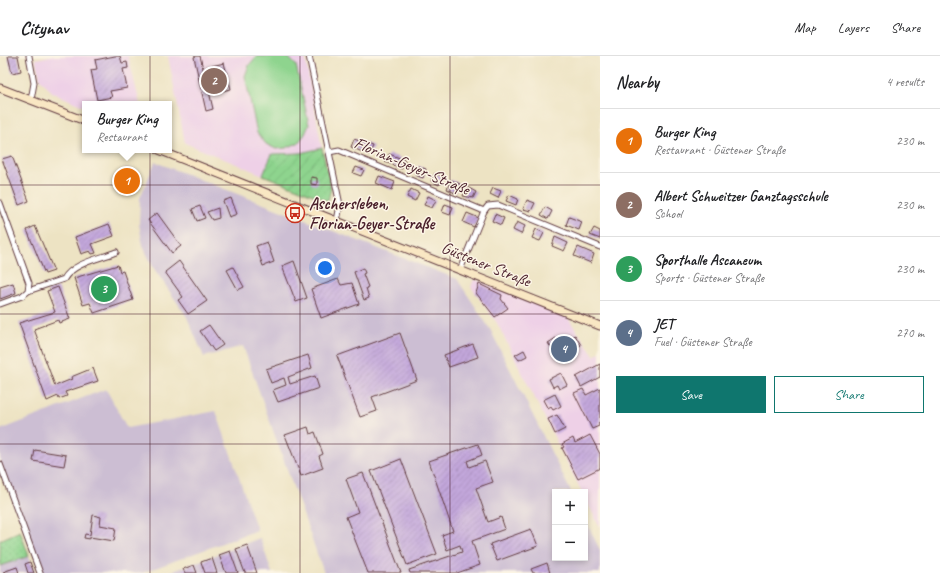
<!DOCTYPE html>
<meta charset="utf-8">
<style>
body{margin:0;font-family:Caveat,sans-serif;background:#f2f2f2;color:#202124}
.controls{position:absolute;right:12px;bottom:12px;display:grid;overflow:hidden;border-radius:0px;box-shadow:0 2px 6px #0003}
.controls button{width:36px;height:36px;display:grid;place-items:center;padding:0;border:0;border-bottom:1px solid #e0e0e0;background:#fff;color:#202124;font:20px sans-serif}
.you{position:absolute;left:325px;top:212px;width:14px;height:14px;margin:-10px;border:3px solid #fff;border-radius:50%;background:#1a73e8;box-shadow:0 0 0 6px #1a73e833}
.badge{display:grid;place-items:center;width:26px;height:26px;border-radius:50%;background:#0f766e;color:#fff;font-size:13px;font-weight:700}
.pin{position:absolute;translate:-50% -50%;border:2px solid #fff;box-shadow:0 1px 4px #0006}
.popup{position:absolute;left:82px;top:45px;width:90px;height:52px;box-sizing:border-box;display:grid;place-content:center;border-radius:0px;background:#fff;filter:drop-shadow(0 1px 3px #0005);font-size:13px;white-space:nowrap;color:#757577}
.popup b{font-size:15px;color:#202124}
.popup::after{content:'';position:absolute;left:50%;top:100%;margin-left:-8px;border:8px solid transparent;border-top-color:#fff}
.list{margin:0;padding:0;list-style:none}
h2{display:flex;justify-content:space-between;align-items:center;height:52px;margin:0;padding:0 16px;font-size:17px}
h2 small{font-size:13px;font-weight:400;color:#757577}
.list li{display:grid;grid-template-columns:26px 1fr auto;gap:12px;align-items:center;box-sizing:border-box;height:64px;padding:0 16px;border-top:1px solid #e0e0e0}
.list b{display:block;font-size:15px;white-space:nowrap}
.list p{margin:0;font-size:13px;white-space:nowrap;color:#757577}
.list em{font-size:13px;font-style:normal;color:#757577}
.actions{display:flex;gap:8px;padding:12px 16px}
.actions a{flex:1;padding:9px 0;border:1px solid #0f766e;border-radius:0px;text-align:center;font-size:14px;color:#0f766e}
.actions .main{background:#0f766e;color:#fff}
.map{position:relative;flex:none;width:600px;height:517px;overflow:hidden}
header{display:flex;align-items:center;gap:24px;box-sizing:border-box;height:56px;padding:0 20px;background:#fff;border-bottom:1px solid #e0e0e0}
header strong{font-size:19px}
nav{display:flex;gap:22px;margin-inline-start:auto;font-size:14px}
main{display:flex}
aside{flex:1;background:#fff}
.map>svg:first-child{display:block}
</style>
<header>
<strong>Citynav</strong>
<nav><a>Map</a><a>Layers</a><a>Share</a></nav>
</header>
<main>
<div class="map">
<svg width="600" height="517" viewBox="0 0 600 517">
<defs>
<pattern id="park-dots" width="8" height="8" patternUnits="userSpaceOnUse"><rect width="8" height="8" fill="#8ed48e"/><path d="M2 2h.1M6 6h.1" fill="none" stroke="#7cb67b" stroke-width="1.8" stroke-linecap="round"/></pattern>
<pattern id="garden-furrows" width="10" height="10" patternUnits="userSpaceOnUse"><rect width="10" height="10" fill="#8ed48e"/><path d="M-1 1l2-2M0 10L10 0M9 11l2-2" fill="none" stroke="#7cb67b"/></pattern>
<pattern id="building-hatch" width="6" height="6" patternUnits="userSpaceOnUse"><rect width="6" height="6" fill="#c3a7dc"/><path d="M-1 1l2-2M0 6l6-6M5 7l2-2" fill="none" stroke="#a087b3"/></pattern>
</defs>
<rect width="100%" height="100%" fill="#fcf5e5"/>
<filter id="ink" filterUnits="userSpaceOnUse"><feTurbulence type="fractalNoise" baseFrequency=".025" numOctaves="2"/><feDisplacementMap in="SourceGraphic" scale="8" xChannelSelector="R" yChannelSelector="G"/><feConvolveMatrix kernelMatrix="1 2 1 2 8 2 1 2 1" color-interpolation-filters="sRGB"/></filter>
<filter id="wash" filterUnits="userSpaceOnUse"><feTurbulence type="fractalNoise" baseFrequency=".012" numOctaves="4" result="noise"/><feDisplacementMap in="SourceGraphic" scale="16" xChannelSelector="R" yChannelSelector="G"/><feGaussianBlur stdDeviation="0.9" result="paint"/><feColorMatrix in="noise" values="0 0 0 0 0 0 0 0 0 0 0 0 0 0 0 0 0 1.4 0 .05"/><feComposite in="paint" operator="in"/></filter>
<g filter="url(#wash)">
<rect width="100%" height="100%" fill="#ede3c3"/>
<g fill="#eed0e7">
<path d="M51 0H128L140 48H85V51L52 36 40 23 35 3Z"/>
<path d="M168 0H305L322 92 300 97 272 98 263 119 185 87Z"/>
<path d="M474 223 566 259 594 300 600 296V472L585 442V436H582L497 267 471 231Z"/>
</g>
<g fill="#ccbed3">
<path d="M155 106 457 223 490 273 571 436H555V502H585V463L600 494V517H324L243 290 204 301 187 261 153 211 143 190 139 168 140 142Z"/>
<path d="M106 333 127 372 216 355 257 474 142 517H43L0 406V374Z"/>
<path d="M260 482 272 517H168Z"/>
<path d="M29 500 35 517H0V510Z"/>
</g>
<path fill="url(#park-dots)" stroke="#6c7a5c" d="M20 475 29 500 0 510V484Z"/>
<path fill="url(#garden-furrows)" stroke="#6c7a5c" d="M322 92 331 132 328 145 263 119 272 98 300 97Z"/>
<path fill="#8ed48e" stroke="#6c7a5c" d="M257 0H287L296 9 309 69 305 78 298 87 286 92 276 93 266 88 257 77 245 20 249 9Z"/>
<g id="blocks">
<g fill="url(#building-hatch)">
<path d="M8 0H18L21 15 12 17Z"/>
<path d="M115 0H120L122 7 127 6 128 12 123 13 127 32 110 35 112 41 97 44 91 14 97 13 95 4Z"/>
<path d="M196 0H200L205 21 214 19 212 10 224 7 231 33 218 36 216 29 208 31 213 53 206 55 194 1Z"/>
<path d="M354 83 373 90 369 99 351 91Z"/>
<path d="M389 98 405 104 402 113 385 106Z"/>
<path d="M12 100 29 145 19 149 2 103Z"/>
<path d="M418 110 426 113 423 122 415 119Z"/>
<path d="M356 111 364 114 361 120 353 117Z"/>
<path d="M126 112 138 117 130 136 118 131Z"/>
<path d="M435 117 443 121 439 129 431 125Z"/>
<path d="M379 120 395 126 392 134 376 127Z"/>
<path d="M311 121 317 122V129L311 128Z"/>
<path d="M451 124 460 128 455 137 447 133Z"/>
<path d="M467 131 476 136 473 142 463 140Z"/>
<path d="M493 132 501 135 498 142 490 138Z"/>
<path d="M411 133 419 137 415 145 407 141Z"/>
<path d="M509 139 518 143 516 149 506 145Z"/>
<path d="M428 140 436 144 432 152 424 149Z"/>
<path d="M231 142 237 158 229 161 223 145Z"/>
<path d="M527 144 535 147 531 155 523 153Z"/>
<path d="M445 148 453 151 450 159 442 156Z"/>
<path d="M200 150 205 162 197 165 192 153Z"/>
<path d="M545 151 552 155 548 163 541 159Z"/>
<path d="M218 152 219 162 212 164 207 156Z"/>
<path d="M157 157 181 190 172 197 148 164Z"/>
<path d="M467 157 479 162 474 171 463 166Z"/>
<path d="M495 158 504 162 501 169 492 165Z"/>
<path d="M569 161 582 166 579 174 566 169Z"/>
<path d="M517 166 525 170 521 178 513 174Z"/>
<path d="M109 168 114 180 92 188 96 197 92 198 90 195 81 198 75 181Z"/>
<path d="M35 170 54 215 45 218 27 174Z"/>
<path d="M594 172 600 175V183L590 179Z"/>
<path d="M536 173 544 177 540 185 532 182Z"/>
<path d="M555 181 568 187 564 195 552 190Z"/>
<path d="M267 186 274 206 263 210 256 190Z"/>
<path d="M578 191 594 198 591 207 574 200Z"/>
<path d="M179 205 207 245 188 258 178 244 183 241 165 216Z"/>
<path d="M294 205 307 242 296 246 282 210Z"/>
<path d="M118 209 120 216 123 215 133 244 94 257 90 247 83 249 74 222Z"/>
<path d="M233 211 244 231 238 234 227 214Z"/>
<path d="M363 212 365 217 363 218 368 231 366 232 369 242 364 244 354 216Z"/>
<path d="M338 223 341 229 352 227 359 248 321 262 311 233Z"/>
<path d="M13 227 16 237 0 243V231Z"/>
<path d="M479 228 502 239 501 243 508 252 495 261 476 237Z"/>
<path d="M58 231 70 263 59 267 58 264 34 273 55 330 72 323 71 321 93 312 98 325 65 336 67 340 59 343 58 340 47 345 19 267 55 256 47 235Z"/>
<path d="M209 269 223 289 214 295 200 275Z"/>
<path d="M400 277 417 324 372 341 377 355 360 361 337 300Z"/>
<path d="M575 279 581 289 559 304 548 287 556 282 561 289Z"/>
<path d="M473 288 478 301 449 311 444 299Z"/>
<path d="M524 294 527 300 519 304 515 299Z"/>
<path d="M308 299 312 312 288 321 290 328 315 320 319 332 278 346 273 334 286 329 284 322 271 327 266 313Z"/>
<path d="M600 308V321L581 331 576 321Z"/>
<path d="M561 317 567 329 559 333 557 329 553 331 549 323Z"/>
<path d="M600 332V366L598 367 599 370 592 373 574 337 583 333 586 339Z"/>
<path d="M555 338 561 350 553 354 551 351 548 353 543 344Z"/>
<path d="M557 359 565 373 555 378 548 363Z"/>
<path d="M308 371 310 378 315 376 323 398 319 400 323 412 301 420 285 379Z"/>
<path d="M590 379 600 398V412L578 423 562 392 564 391 562 388 573 382 575 387Z"/>
<path d="M478 388 482 399 467 405 469 411 485 405 493 426 476 432 488 466 501 461 505 473 472 485 480 509 457 517H410L409 514 462 496 460 489 447 494 442 479 453 475 429 405Z"/>
<path d="M35 394 66 399 64 410 33 405Z"/>
<path d="M401 403 437 498 407 509 371 415Z"/>
<path d="M363 417 401 517H368L346 461 358 456 346 423Z"/>
<path d="M93 459 101 461 100 469 116 472 114 485 90 481V483L84 482 85 478 90 479Z"/>
<path d="M531 473 538 490 497 505 490 488Z"/>
<path d="M247 489 257 517H245L236 493Z"/>
<path d="M230 495 238 517H226L219 499Z"/>
<path d="M212 502 217 517H205L201 506Z"/>
<path d="M30 506 34 517H28L25 508Z"/>
<path d="M547 507 550 517H533L531 513Z"/>
<path d="M194 509 197 517H185L183 513Z"/>
<path d="M17 511 19 517H4L3 516Z"/>
</g>
</g>
</g>
<g filter="url(#ink)">
<use href="#blocks" fill-opacity="0" stroke="#623c42" stroke-width="1"/>
<g fill="none" stroke-linecap="round" stroke-linejoin="round">
<g stroke="#623c42" stroke-width="7">
<g id="street">
<path d="M29 0 34 27 31 44"/>
<path d="M309 0 340 149 337 165"/>
<path d="M329 96 339 94 484 155 488 150 498 149 600 191"/>
<path d="M0 147 29 227 28 235 22 240 0 248"/>
<path d="M460 214 484 155"/>
<path d="M28 235 64 223C73 207 99 203 116 196"/>
<path d="M0 408 40 517"/>
</g>
</g>
<g stroke="#623c42" stroke-width="9">
<g id="secondary">
<path d="M0 32 85 65"/>
<path d="M159 94 600 270"/>
</g>
</g>
<use href="#street" stroke="#fff" stroke-width="5"/>
<use href="#secondary" stroke="#f9e7c3" stroke-width="7"/>
</g>
</g>
<path fill="none" stroke="#4a1f2b" stroke-width="1" stroke-opacity="0.55" d="M150 0V517M300 0V517M450 0V517M0 129H600M0 258H600M0 388H600"/>
<defs>
<g id="bus-ring" transform="scale(1)"><circle r="9.5" fill="#fcf5e5" stroke="#c8321e" stroke-width="1.5"/><path d="M-5-6H5V4H4V6H2V4H-2V6H-4V4H-5ZM-3.5-4V0h7V-4ZM-3.5 1.2v1.5H-2V1.2ZM2 1.2v1.5H3.5V1.2Z" fill="#c8321e"/></g>
</defs>
<g fill-rule="evenodd">
<use href="#bus-ring" x="295" y="157"/>
</g>
<g text-anchor="middle" dominant-baseline="central" stroke-width="3" stroke-linejoin="round" paint-order="stroke">
<g font-size="17" fill="#4a1f2b" stroke="#fcf5e5">
<text transform="translate(412 110) rotate(23)">Florian-Geyer-Straße</text>
<text transform="translate(486 208) rotate(22)">Güstener Straße</text>
</g>
<g font-size="17" font-weight="bold" fill="#4a1f2b" stroke="#fcf5e5" text-anchor="start">
<text x="309" y="147">Aschersleben,<tspan x="309" dy="20">Florian-Geyer-Straße</tspan></text>
</g>
</g>
</svg>
<div class="controls">
<button>+</button>
<button>−</button>
</div>
<div class="you"></div>
<div class="pin badge" style="left:127px;top:125px;background:#e8710a">1</div>
<div class="popup"><b>Burger King</b>Restaurant</div>
<div class="pin badge" style="left:214px;top:25px;background:#8d6e63">2</div>
<div class="pin badge" style="left:104px;top:233px;background:#2e9e5b">3</div>
<div class="pin badge" style="left:564px;top:293px;background:#5c6f8a">4</div>
</div>
<aside>
<h2>Nearby<small>4 results</small></h2>
<ul class="list">
<li><span class="badge" style="background:#e8710a">1</span><div><b>Burger King</b><p>Restaurant · Güstener Straße</p></div><em>230 m</em></li>
<li><span class="badge" style="background:#8d6e63">2</span><div><b>Albert Schweitzer Ganztagsschule</b><p>School</p></div><em>230 m</em></li>
<li><span class="badge" style="background:#2e9e5b">3</span><div><b>Sporthalle Ascaneum</b><p>Sports · Güstener Straße</p></div><em>230 m</em></li>
<li><span class="badge" style="background:#5c6f8a">4</span><div><b>JET</b><p>Fuel · Güstener Straße</p></div><em>270 m</em></li>
</ul>
<div class="actions"><a class="main">Save</a><a>Share</a></div>
</aside>
</main>
